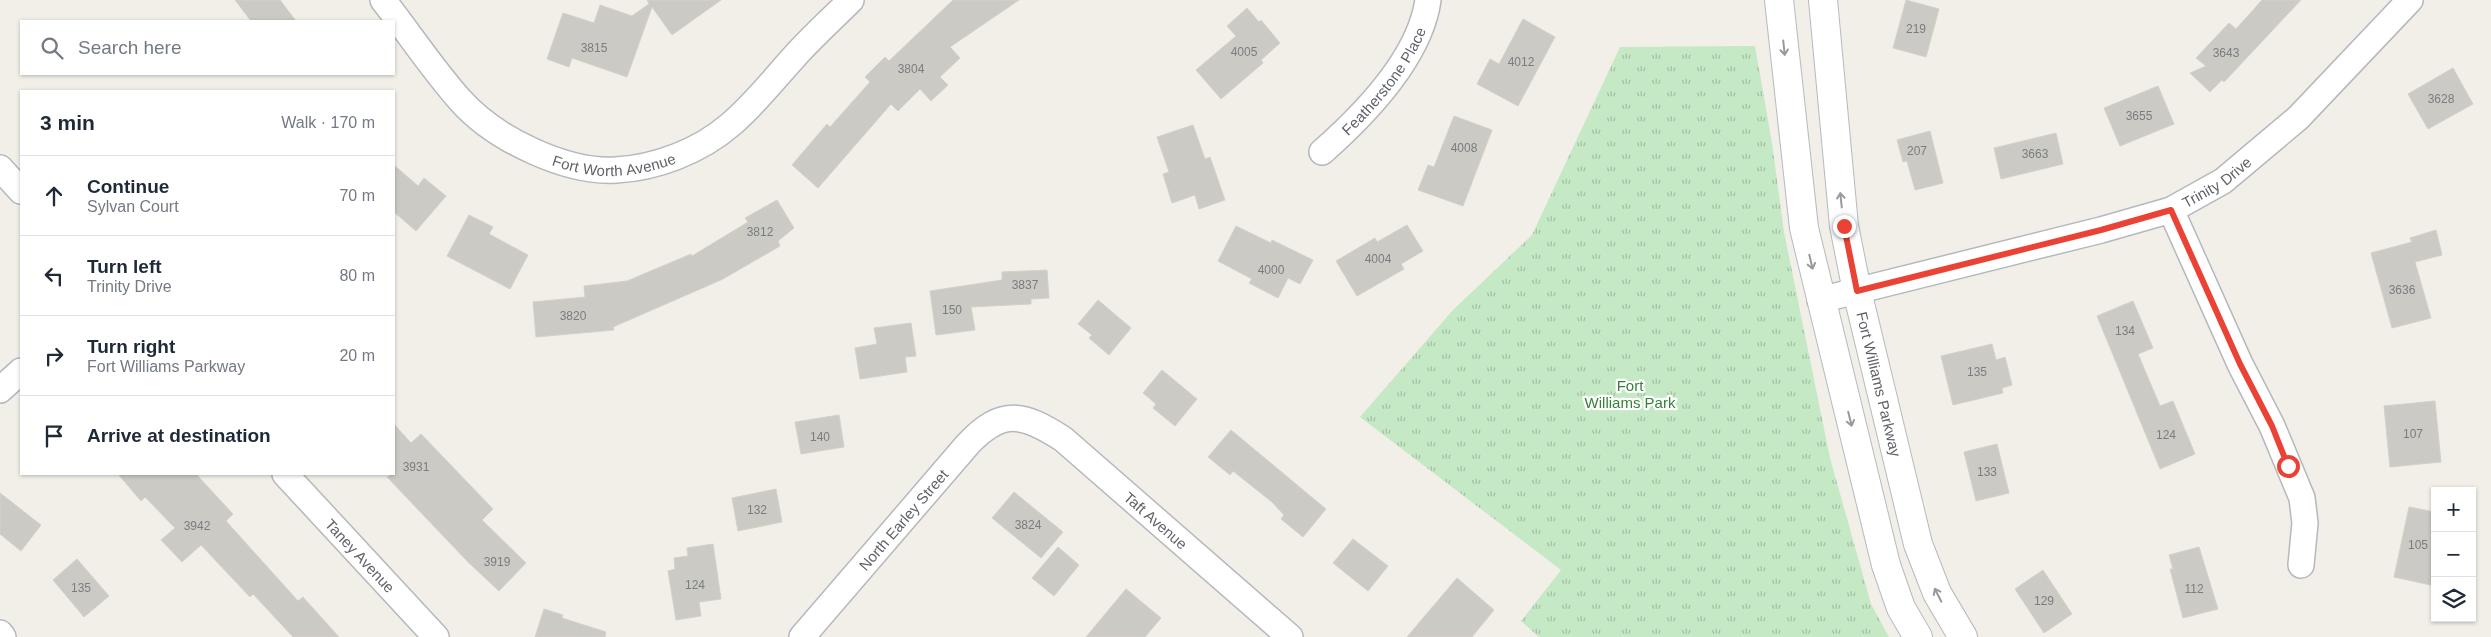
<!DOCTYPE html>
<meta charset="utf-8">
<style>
body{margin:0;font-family:Arial,sans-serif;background:#f2f2f3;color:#1f2937}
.controls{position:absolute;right:15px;bottom:15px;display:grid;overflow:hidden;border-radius:0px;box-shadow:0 1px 4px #0004}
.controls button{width:45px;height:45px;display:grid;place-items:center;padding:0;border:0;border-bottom:1px solid #e0e1e3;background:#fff;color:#1f2937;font:25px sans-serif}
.stop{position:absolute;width:15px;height:15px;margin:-11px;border:4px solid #ea4335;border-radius:50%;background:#fff}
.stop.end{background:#ea4335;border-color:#fff;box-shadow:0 1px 5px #0008}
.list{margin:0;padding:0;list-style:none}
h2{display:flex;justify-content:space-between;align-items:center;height:65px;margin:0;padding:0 20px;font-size:21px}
h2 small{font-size:16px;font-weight:400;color:#747a83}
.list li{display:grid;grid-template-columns:32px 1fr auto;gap:15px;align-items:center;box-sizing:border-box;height:80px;padding:0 20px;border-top:1px solid #e0e1e3}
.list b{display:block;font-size:19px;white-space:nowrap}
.list p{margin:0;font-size:16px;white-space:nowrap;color:#747a83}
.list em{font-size:16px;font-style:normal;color:#747a83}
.icon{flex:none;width:28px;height:28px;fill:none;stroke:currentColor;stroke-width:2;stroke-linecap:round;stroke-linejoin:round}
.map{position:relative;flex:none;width:2491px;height:637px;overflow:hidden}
.search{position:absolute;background:#fff;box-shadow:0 1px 4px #0004;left:20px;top:20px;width:375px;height:55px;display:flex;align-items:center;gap:12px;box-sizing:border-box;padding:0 18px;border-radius:0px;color:#747a83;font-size:19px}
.panel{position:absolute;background:#fff;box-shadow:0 1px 4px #0004;left:20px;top:90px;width:375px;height:385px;border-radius:0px}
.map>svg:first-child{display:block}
</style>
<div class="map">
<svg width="2491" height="637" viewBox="0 0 2491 637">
<defs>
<pattern id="grass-tufts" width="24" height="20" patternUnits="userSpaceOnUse" patternTransform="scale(1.25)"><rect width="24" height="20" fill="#c5e8c5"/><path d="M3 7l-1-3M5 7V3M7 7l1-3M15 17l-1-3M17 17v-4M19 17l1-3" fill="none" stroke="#a3c0a4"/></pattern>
</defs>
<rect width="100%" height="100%" fill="#f1efe8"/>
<path fill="url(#grass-tufts)" d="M1755 46 1772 143 1784 232 1830 458 1871 604 1889 637H1539L1521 621 1561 570 1360 417 1453 310 1532 235 1620 47Z"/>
<g fill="#cccac5" stroke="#d6d1c6">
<path d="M235 0H280L296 21H251Z"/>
<path d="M647 0H721L672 35 652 7 627 77 572 58 569 67 547 59 563 13 594 23 600 5 632 16 649 4Z"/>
<path d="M953 0H1019L950 47 960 58 940 77 948 85 931 101 920 89 898 111 891 104 818 188 792 165 827 124 830 127 870 82 865 77 885 57 889 61Z"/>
<path d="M1906 0 1939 9 1926 57 1893 48Z"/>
<path d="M2262 0H2301L2224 82 2222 80 2210 92 2190 73 2206 66 2196 58 2229 23 2236 29Z"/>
<path d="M1247 8 1259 22 1261 20 1280 43 1261 60 1263 63 1221 99 1196 70 1236 36 1227 26Z"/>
<path d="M1523 19 1555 37 1518 106 1477 84 1490 59 1499 64Z"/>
<path d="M2453 68 2473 104 2428 129 2408 94Z"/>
<path d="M2158 86 2174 124 2120 146 2104 108Z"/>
<path d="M1454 116 1492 130 1463 206 1418 190 1428 165 1434 167Z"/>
<path d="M1193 125 1205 159 1210 157 1225 200 1199 209 1195 195 1172 203 1163 174 1169 172 1157 137Z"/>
<path d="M1930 131 1943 183 1915 190 1907 161 1903 162 1897 140Z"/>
<path d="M2056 133 2063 164 2001 179 1994 148Z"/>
<path d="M394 165 418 186 424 178 446 196 416 231 394 212Z"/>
<path d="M777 200 794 228 778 241 780 246 723 279 613 327 614 330 536 337 533 302 585 297 584 286 627 281 691 254 692 256 748 222 745 218Z"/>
<path d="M469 215 493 227 489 234 528 255 510 289 447 256Z"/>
<path d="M1407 225 1423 251 1401 264 1404 269 1357 296 1336 261 1375 238 1377 242Z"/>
<path d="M1236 226 1271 243 1272 240 1313 260 1300 284 1288 278 1278 298 1249 283 1252 279 1218 261Z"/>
<path d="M2436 230 2442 255 2415 262 2431 318 2392 328 2371 253 2412 242 2410 238Z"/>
<path d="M1047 270 1049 298 1031 299V304L971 307 975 330 936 335 930 291 1002 280V272Z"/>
<path d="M1098 300 1131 328 1109 355 1089 338 1092 335 1078 324Z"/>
<path d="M2133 301 2153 348 2138 354 2160 406 2173 401 2195 454 2160 469 2097 316Z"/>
<path d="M911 323 916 356 905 357 907 372 860 379 855 348 877 344 874 328Z"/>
<path d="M1992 344 1996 360 2005 357 2012 385 2002 388 2003 393 1953 405 1941 356Z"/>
<path d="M1162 370 1197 399 1175 426 1153 408 1156 404 1143 393Z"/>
<path d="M2435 401 2441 462 2390 467 2384 406Z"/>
<path d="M839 415 844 447 801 454 795 422Z"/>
<path d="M394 424 411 443 421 434 493 509 482 520 526 563 499 591 468 562 387 477 394 474Z"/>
<path d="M1231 430 1326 509 1303 537 1281 519 1284 515 1272 502 1233 471 1230 475 1208 457Z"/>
<path d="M1997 444 2009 493 1976 501 1964 452Z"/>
<path d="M118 474H196L233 514 226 521 298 601 303 597 339 637H293L253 594 250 597 201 545 182 562 161 540 175 528 145 497 141 501Z"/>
<path d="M776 489 782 522 738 531 732 498Z"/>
<path d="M1014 492 1063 532 1041 558 992 518Z"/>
<path d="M0 493 41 525 21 551 0 534Z"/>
<path d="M2409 507 2435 512V586L2394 577Z"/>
<path d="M1353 539 1388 566 1368 591 1333 563Z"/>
<path d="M713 544 721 599 699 602 701 616 676 620 668 571 675 569 674 558 688 556 687 548Z"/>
<path d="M1058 547 1079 565 1054 596 1032 578Z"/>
<path d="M2199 547 2218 609 2183 618 2170 569H2173L2169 555Z"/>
<path d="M77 559 109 596 84 617 53 580Z"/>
<path d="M2043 570 2072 614 2044 633 2015 589Z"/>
<path d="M1457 578 1494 610 1472 637H1407Z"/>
<path d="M1126 589 1161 618 1145 637H1086Z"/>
<path d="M544 609 563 615 562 618 606 632 605 637H535Z"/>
</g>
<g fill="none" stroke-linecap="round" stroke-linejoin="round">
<g stroke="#b5b8bc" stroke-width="28">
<g id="street">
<path id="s1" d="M383 0C409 33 433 70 461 101 495 139 566 173 616 170 656 168 700 151 730 125 754 105 774 79 795 56 812 37 832 19 851 0"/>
<path id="s2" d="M1322 152C1364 115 1420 57 1428 0"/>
<path d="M0 168 21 191"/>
<path d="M2171 210 2240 364 2272 426 2302 498 2305 523 2301 565"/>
<path id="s3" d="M1820 300 2101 230 2171 210 2223 181 2298 118 2410 0"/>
<path d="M0 390 21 371"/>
<path id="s4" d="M285 474 436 637"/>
<path d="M0 633 3 637"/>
<path id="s5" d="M802 637 968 444C1002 408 1023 413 1063 439L1290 637"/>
</g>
</g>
<g stroke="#b6babf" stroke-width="30">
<g id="secondary">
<path d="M1779 0 1804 228 1886 565 1901 608 1918 637"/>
<path id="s6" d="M1823 0 1844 226 1857 291 1918 544 1937 593 1963 637"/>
</g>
</g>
<use href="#street" stroke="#fff" stroke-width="25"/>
<use href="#secondary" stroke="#fff" stroke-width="28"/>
</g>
<defs><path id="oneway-shaft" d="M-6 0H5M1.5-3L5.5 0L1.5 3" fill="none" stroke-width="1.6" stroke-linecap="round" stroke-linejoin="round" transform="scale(1.25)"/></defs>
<g stroke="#979a9d">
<use href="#oneway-shaft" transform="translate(1784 48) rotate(84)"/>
<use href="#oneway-shaft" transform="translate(1841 200) rotate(-96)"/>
<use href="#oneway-shaft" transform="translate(1811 262) rotate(77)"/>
<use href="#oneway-shaft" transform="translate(1850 419) rotate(76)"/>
<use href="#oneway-shaft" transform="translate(1938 595) rotate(-117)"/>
</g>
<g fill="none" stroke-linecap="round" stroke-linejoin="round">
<path stroke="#ea4335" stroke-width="6" d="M1844 226 1857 291 2101 230 2171 210 2240 364 2272 426 2288 466"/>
</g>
<g text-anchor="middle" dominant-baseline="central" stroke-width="4.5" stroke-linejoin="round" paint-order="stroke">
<g font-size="12" fill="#7a7d7f">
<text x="1916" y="29">219</text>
<text x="594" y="48">3815</text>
<text x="1244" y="52">4005</text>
<text x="2226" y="53">3643</text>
<text x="1521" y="62">4012</text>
<text x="911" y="69">3804</text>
<text x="2441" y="99">3628</text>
<text x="2139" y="116">3655</text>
<text x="1464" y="148">4008</text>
<text x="1917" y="151">207</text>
<text x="2035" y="154">3663</text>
<text x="760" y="232">3812</text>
<text x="1378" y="259">4004</text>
<text x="1271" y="270">4000</text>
<text x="1025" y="285">3837</text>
<text x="2402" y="290">3636</text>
<text x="952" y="310">150</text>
<text x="573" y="316">3820</text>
<text x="2125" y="331">134</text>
<text x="1977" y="372">135</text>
<text x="2413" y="434">107</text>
<text x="2166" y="435">124</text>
<text x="820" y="437">140</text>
<text x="416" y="467">3931</text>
<text x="1987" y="472">133</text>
<text x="757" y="510">132</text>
<text x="1028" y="525">3824</text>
<text x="197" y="526">3942</text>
<text x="2418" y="545">105</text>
<text x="497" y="562">3919</text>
<text x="695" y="585">124</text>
<text x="81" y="588">135</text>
<text x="2194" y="589">112</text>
<text x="2044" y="601">129</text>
</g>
<g font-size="15" fill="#5f6368" stroke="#fff">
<text stroke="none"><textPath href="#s2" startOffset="95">Featherstone Place</textPath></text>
<text stroke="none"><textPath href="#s1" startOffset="300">Fort Worth Avenue</textPath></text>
<text stroke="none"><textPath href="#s3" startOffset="416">Trinity Drive</textPath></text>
<text stroke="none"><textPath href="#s6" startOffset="389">Fort Williams Parkway</textPath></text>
<text stroke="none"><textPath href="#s5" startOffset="155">North Earley Street</textPath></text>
<text stroke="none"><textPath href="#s5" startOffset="486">Taft Avenue</textPath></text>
<text stroke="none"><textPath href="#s4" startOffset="111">Taney Avenue</textPath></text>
</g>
<g font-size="15" fill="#348238" stroke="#fff">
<text x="1630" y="385">Fort<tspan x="1630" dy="17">Williams Park</tspan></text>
</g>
</g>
</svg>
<div class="controls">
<button>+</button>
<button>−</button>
<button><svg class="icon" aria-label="layers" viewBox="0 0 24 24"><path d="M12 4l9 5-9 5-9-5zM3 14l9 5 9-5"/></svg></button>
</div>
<div class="stop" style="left:2288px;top:466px"></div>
<div class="stop end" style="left:1844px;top:226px"></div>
<div class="search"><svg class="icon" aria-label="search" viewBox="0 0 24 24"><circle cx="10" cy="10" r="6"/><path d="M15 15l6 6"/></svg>Search here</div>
<section class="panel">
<h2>3 min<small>Walk · 170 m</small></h2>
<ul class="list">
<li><svg class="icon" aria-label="ahead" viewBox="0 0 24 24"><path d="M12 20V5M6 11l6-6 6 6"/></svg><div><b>Continue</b><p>Sylvan Court</p></div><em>70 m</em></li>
<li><svg class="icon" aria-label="left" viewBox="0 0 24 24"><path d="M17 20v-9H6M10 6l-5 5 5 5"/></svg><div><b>Turn left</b><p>Trinity Drive</p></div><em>80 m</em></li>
<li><svg class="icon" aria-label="right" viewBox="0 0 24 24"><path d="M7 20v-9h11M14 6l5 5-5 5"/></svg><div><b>Turn right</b><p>Fort Williams Parkway</p></div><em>20 m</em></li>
<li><svg class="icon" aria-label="arrive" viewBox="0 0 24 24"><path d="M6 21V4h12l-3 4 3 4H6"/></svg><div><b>Arrive at destination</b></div></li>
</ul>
</section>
</div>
